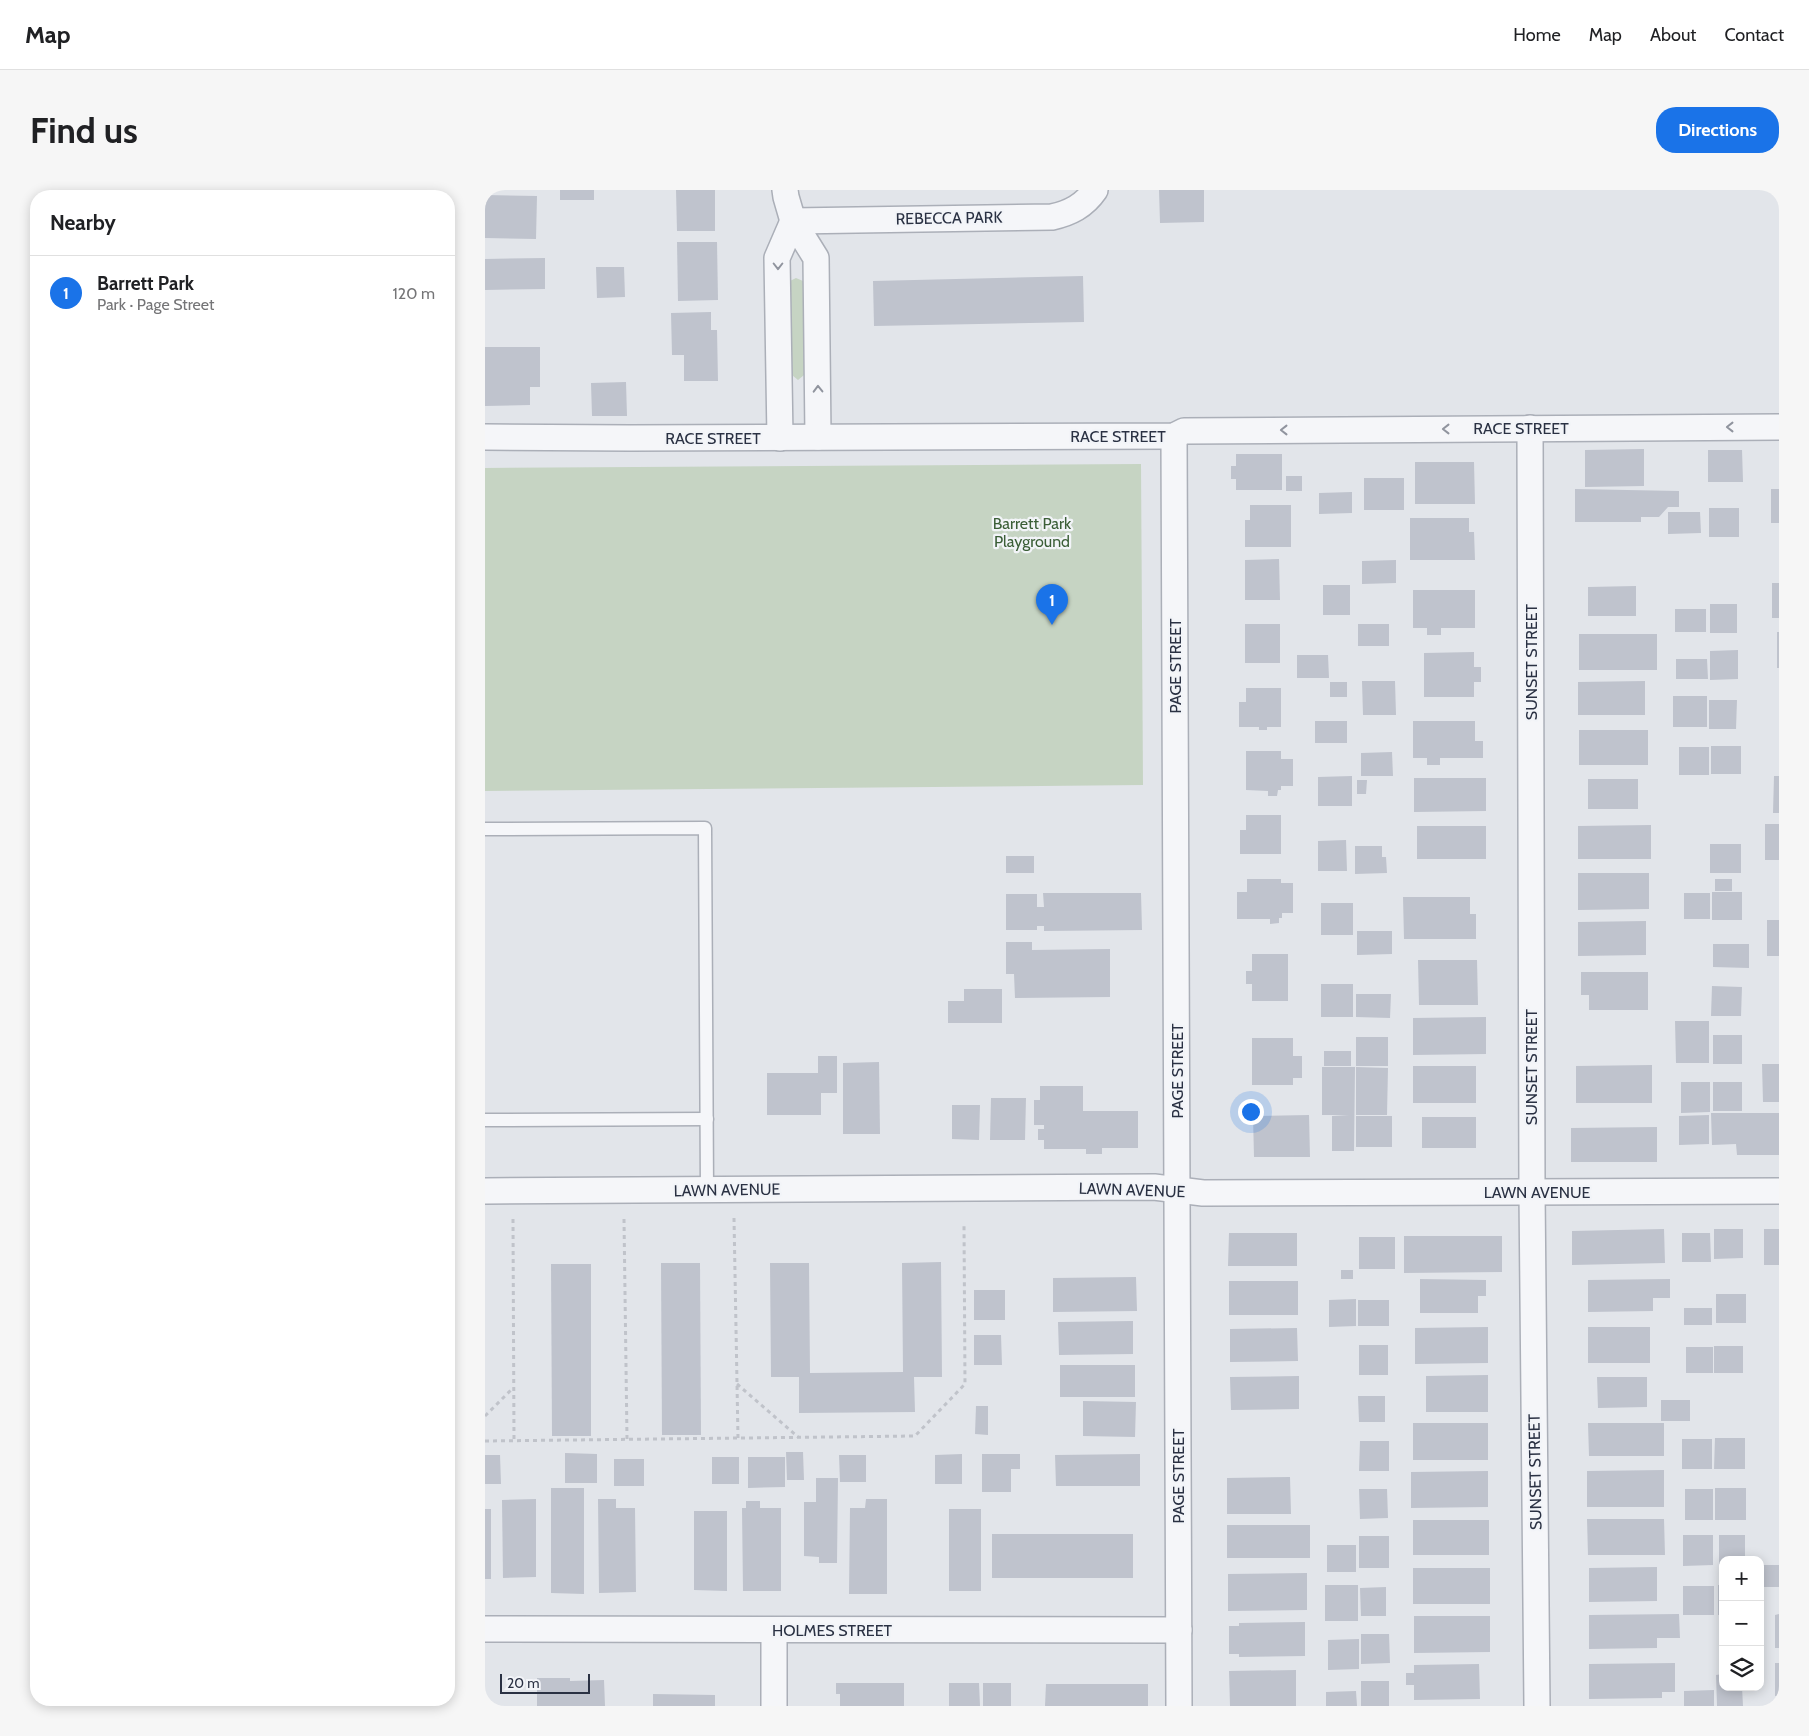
<!DOCTYPE html>
<meta charset="utf-8">
<style>
body{margin:0;font-family:Cabin,sans-serif;background:#f6f6f6;color:#202124}
.controls{position:absolute;right:15px;bottom:15px;display:grid;overflow:hidden;border-radius:10px;box-shadow:0 2px 12px #0003}
.controls button{width:45px;height:45px;display:grid;place-items:center;padding:0;border:0;border-bottom:1px solid #e0e0e0;background:#fff;color:#202124;font:25px sans-serif}
.scale{position:absolute;left:15px;bottom:12px;width:90px;box-sizing:border-box;padding-left:5px;border:2px solid #2a3143;border-top:0;font-size:14px;line-height:18px;white-space:nowrap;color:#2a3143;-webkit-text-stroke:4px #f2f4f8;paint-order:stroke}
.you{position:absolute;left:765px;top:921px;width:18px;height:18px;margin:-12px;border:4px solid #fff;border-radius:50%;background:#1a73e8;box-shadow:0 0 0 8px #1a73e833}
.badge{display:grid;place-items:center;width:32px;height:32px;border-radius:50%;background:#1a73e8;color:#fff;font-size:16px;font-weight:700}
.pin{position:absolute;translate:-50% -41px;filter:drop-shadow(0 1px 2px #0008)}
.pin::after{content:'';position:absolute;top:26px;width:18px;height:15px;background:inherit;clip-path:polygon(0 0,100% 0,50% 100%)}
.list{margin:0;padding:0;list-style:none}
h2{display:flex;justify-content:space-between;align-items:center;height:65px;margin:0;padding:0 20px;font-size:21px}
h2 small{font-size:16px;font-weight:400;color:#757577}
.list li{display:grid;grid-template-columns:32px 1fr auto;gap:15px;align-items:center;box-sizing:border-box;height:75px;padding:0 20px;border-top:1px solid #e0e0e0}
.list b{display:block;font-size:19px;white-space:nowrap}
.list p{margin:0;font-size:16px;white-space:nowrap;color:#757577}
.list em{font-size:16px;font-style:normal;color:#757577}
.icon{flex:none;width:28px;height:28px;fill:none;stroke:currentColor;stroke-width:2;stroke-linecap:round;stroke-linejoin:round}
.map{position:relative;flex:none;width:1294px;height:1516px;overflow:hidden;border-radius:20px}
header{display:flex;align-items:center;gap:30px;box-sizing:border-box;height:70px;padding:0 25px;background:#fff;border-bottom:1px solid #e0e0e0}
header strong{font-size:24px}
nav{display:flex;gap:28px;margin-inline-start:auto;font-size:18px}
.intro{display:flex;align-items:center;justify-content:space-between;box-sizing:border-box;height:120px;padding:0 30px}
h1{margin:0;font-size:35px}
.button{padding:12px 22px;border-radius:20px;background:#1a73e8;color:#fff;font-size:18px;font-weight:700}
main{display:flex;gap:30px;padding:0 30px}
aside{flex:1;background:#fff;border-radius:20px;box-shadow:0 2px 12px #0003}
.map>svg:first-child{display:block}
</style>
<header>
<strong>Map</strong>
<nav><a>Home</a><a>Map</a><a>About</a><a>Contact</a></nav>
</header>
<div class="intro"><h1>Find us</h1><a class="button">Directions</a></div>
<main>
<aside>
<h2>Nearby<small></small></h2>
<ul class="list">
<li><span class="badge">1</span><div><b>Barrett Park</b><p>Park · Page Street</p></div><em>120 m</em></li>
</ul>
</aside>
<div class="map">
<svg width="1294" height="1516" viewBox="0 0 1294 1516">
<rect width="100%" height="100%" fill="#e2e5ea"/>
<g fill="#c6d4c3">
<path d="M311 88 318 91 319 185 313 190 307 185 305 91Z"/>
<path d="M656 274 658 595 0 601V278Z"/>
</g>
<g fill="#bfc3cd">
<rect x="75" y="0" width="34" height="10"/>
<path d="M191 0H230V41H192Z"/>
<path d="M674 0H719V32L675 33Z"/>
<path d="M0 5 52 6 51 49 0 48Z"/>
<path d="M192 52H232L233 110 193 111Z"/>
<path d="M60 68V99L0 100V69Z"/>
<path d="M111 77H139L140 107 112 108Z"/>
<path d="M598 86 599 132 389 136 388 91Z"/>
<path d="M226 122V140H232L233 191H199V165H187L186 123Z"/>
<path d="M0 157H55V197H45V215L0 216Z"/>
<path d="M141 192 142 226H107L106 193Z"/>
<path d="M1159 259V296L1100 297V260Z"/>
<path d="M1223 260H1257L1258 292H1223Z"/>
<path d="M751 264H797V300H751V289H746V276H751Z"/>
<path d="M930 272H989L990 314H930Z"/>
<rect x="801" y="286" width="16" height="15"/>
<rect x="879" y="288" width="40" height="32"/>
<path d="M1090 299 1194 301V317H1183L1174 327H1156V332H1090Z"/>
<rect x="1286" y="299" width="8" height="34"/>
<path d="M867 302V323L834 324V303Z"/>
<path d="M765 315H806V357H760V330H765Z"/>
<rect x="1224" y="318" width="30" height="29"/>
<path d="M1183 322H1215L1216 343 1183 344Z"/>
<path d="M925 328H984V342H989L990 370H925Z"/>
<path d="M794 369 795 410H760V370Z"/>
<path d="M911 370V393L877 394V371Z"/>
<rect x="1287" y="393" width="7" height="35"/>
<rect x="838" y="395" width="27" height="30"/>
<path d="M1151 396V426H1103V397Z"/>
<path d="M928 400H990V438H956V445H942V438H928Z"/>
<rect x="1225" y="414" width="27" height="29"/>
<rect x="1190" y="419" width="31" height="23"/>
<rect x="760" y="434" width="35" height="39"/>
<rect x="873" y="434" width="31" height="22"/>
<rect x="1292" y="442" width="2" height="36"/>
<rect x="1094" y="444" width="78" height="36"/>
<path d="M1253 460V489L1225 490V461Z"/>
<path d="M989 462V477H996V492H989V507H939V463Z"/>
<path d="M812 465H843L844 488H812Z"/>
<path d="M1191 469H1222L1223 489H1191Z"/>
<path d="M877 491H910L911 525H878Z"/>
<path d="M1160 491V525H1093V492Z"/>
<rect x="845" y="492" width="17" height="15"/>
<path d="M761 498H796V537H782V540H774V537H754V512H761Z"/>
<rect x="1188" y="506" width="34" height="31"/>
<path d="M1224 510H1252L1251 539H1224Z"/>
<rect x="830" y="531" width="32" height="22"/>
<path d="M928 531H990V551H998V568H955V575H942V568H928Z"/>
<rect x="1094" y="540" width="69" height="35"/>
<rect x="1226" y="556" width="30" height="28"/>
<rect x="1194" y="557" width="30" height="28"/>
<path d="M761 561H796V569H808V596H796V600H793L792 606H783V601L761 600Z"/>
<path d="M907 562 908 586H876V563Z"/>
<path d="M867 586V616H833V587Z"/>
<path d="M1289 586H1294V623H1288Z"/>
<path d="M929 588H1001V621L929 622Z"/>
<rect x="1103" y="589" width="50" height="30"/>
<path d="M872 590H882L881 604H872Z"/>
<path d="M761 625H796V664H755V640H761Z"/>
<rect x="1280" y="634" width="14" height="36"/>
<path d="M1166 635V669H1093V636Z"/>
<rect x="932" y="636" width="69" height="33"/>
<path d="M861 650 862 681H833V651Z"/>
<rect x="1225" y="654" width="31" height="29"/>
<path d="M870 656H897V667H901L902 683 870 684Z"/>
<rect x="521" y="666" width="28" height="17"/>
<path d="M1093 683H1164V719L1093 720Z"/>
<path d="M762 689H796V693H808V723H797V728H794V733L785 734V729H752V702H762Z"/>
<rect x="1230" y="689" width="17" height="12"/>
<rect x="1227" y="702" width="30" height="28"/>
<path d="M558 703H656L657 740 559 741V736H552V740H521V704H552V717H559Z"/>
<rect x="1199" y="703" width="26" height="26"/>
<path d="M918 707H985V724H991V749H919Z"/>
<rect x="836" y="713" width="32" height="32"/>
<rect x="1282" y="730" width="12" height="36"/>
<path d="M1161 731V765L1093 766V732Z"/>
<path d="M872 741H907V764L872 765Z"/>
<path d="M521 752H547V760L625 759V807L530 808 529 784H521Z"/>
<path d="M1228 754H1264V778L1228 777Z"/>
<path d="M767 764H803V811H767V794H761V781H767Z"/>
<path d="M933 770H992L993 815H934Z"/>
<path d="M1096 782H1163V820H1104V805H1096Z"/>
<rect x="836" y="794" width="32" height="33"/>
<path d="M1227 796 1257 797 1256 826H1226Z"/>
<path d="M479 799H517V833H463V811H479Z"/>
<path d="M871 804H906L905 828 871 827Z"/>
<path d="M1001 827V864L928 865V828Z"/>
<path d="M1190 831H1224V873H1191Z"/>
<rect x="1228" y="845" width="29" height="29"/>
<rect x="871" y="847" width="32" height="29"/>
<path d="M767 848H808V866H817V888H808V895H767Z"/>
<rect x="839" y="861" width="27" height="15"/>
<path d="M333 866H352V903H336V925H282V883H333Z"/>
<path d="M394 872 395 944H358V873Z"/>
<path d="M1277 874H1294V912H1278Z"/>
<path d="M1167 875V913H1091V876Z"/>
<rect x="928" y="876" width="63" height="37"/>
<path d="M837 877H870L869 961H847V926L864 925H837Z"/>
<path d="M871 877 903 878 902 925H871Z"/>
<path d="M1196 892H1225V922L1196 923Z"/>
<rect x="1228" y="892" width="29" height="29"/>
<path d="M555 896H598V921H653V958H617V964H601V959H559V950H553V939H559V935H549V910H555Z"/>
<path d="M506 908H541L540 950H505Z"/>
<path d="M467 915H495L494 950 467 949Z"/>
<path d="M1226 923H1294V965H1252L1251 954 1227 955Z"/>
<path d="M824 925 825 967H769L768 926Z"/>
<path d="M1224 925V954L1194 955V926Z"/>
<rect x="871" y="926" width="36" height="31"/>
<rect x="937" y="927" width="54" height="31"/>
<path d="M1172 937V972H1086V938Z"/>
<path d="M1179 1039 1180 1073 1087 1075V1041Z"/>
<path d="M1229 1039H1258V1068L1229 1069Z"/>
<rect x="1279" y="1039" width="15" height="36"/>
<path d="M744 1043H812V1076H743Z"/>
<path d="M1197 1043H1225L1226 1072H1197Z"/>
<path d="M919 1046H1017V1082L919 1083Z"/>
<rect x="874" y="1047" width="36" height="32"/>
<path d="M456 1072 457 1187H429L430 1222 314 1223V1187H286L285 1073H324L325 1183 418 1182 417 1073Z"/>
<path d="M176 1073H215L216 1245H177Z"/>
<path d="M66 1074H106V1246H67Z"/>
<rect x="856" y="1080" width="12" height="9"/>
<path d="M651 1087 652 1121 568 1122V1088Z"/>
<path d="M935 1089 1001 1090V1106H993V1123H935Z"/>
<path d="M1185 1089V1108H1168V1121L1103 1122V1090Z"/>
<rect x="744" y="1091" width="69" height="34"/>
<rect x="489" y="1100" width="31" height="30"/>
<rect x="1231" y="1104" width="30" height="29"/>
<path d="M871 1109V1136L844 1137V1110Z"/>
<rect x="873" y="1110" width="31" height="26"/>
<rect x="1199" y="1118" width="28" height="17"/>
<path d="M648 1131V1164L574 1165 573 1132Z"/>
<path d="M1003 1137V1173L930 1174V1138Z"/>
<rect x="1103" y="1137" width="62" height="36"/>
<path d="M812 1138 813 1171 745 1172V1139Z"/>
<path d="M489 1145H516L517 1175H489Z"/>
<rect x="874" y="1155" width="29" height="30"/>
<rect x="1229" y="1156" width="29" height="27"/>
<rect x="1201" y="1157" width="27" height="26"/>
<rect x="575" y="1175" width="75" height="32"/>
<path d="M1003 1185V1222H941V1186Z"/>
<path d="M814 1186V1219L746 1220 745 1187Z"/>
<path d="M1112 1187H1162V1217L1113 1218Z"/>
<path d="M873 1206H900V1232H874Z"/>
<rect x="1176" y="1210" width="29" height="21"/>
<path d="M598 1211 651 1212 650 1247 598 1246Z"/>
<path d="M491 1216H503V1245L490 1244Z"/>
<rect x="928" y="1233" width="75" height="37"/>
<path d="M1103 1233H1179V1266H1104Z"/>
<path d="M1230 1248H1260V1279H1229Z"/>
<rect x="1197" y="1249" width="30" height="30"/>
<path d="M875 1251H904V1281H874Z"/>
<path d="M301 1262H318L319 1290H302Z"/>
<path d="M80 1263 112 1264V1293H80Z"/>
<path d="M477 1264V1294H450V1265Z"/>
<path d="M497 1264H535V1279H526V1302H497Z"/>
<path d="M655 1264V1296H571L570 1265Z"/>
<path d="M0 1265H15L16 1294H0Z"/>
<path d="M354 1265H381V1292H355Z"/>
<rect x="227" y="1267" width="27" height="27"/>
<path d="M263 1267H300V1297L263 1298Z"/>
<rect x="129" y="1269" width="30" height="27"/>
<path d="M1179 1280V1317H1102V1281Z"/>
<path d="M1003 1281V1317L926 1318V1282Z"/>
<path d="M805 1287 806 1324H742V1288Z"/>
<path d="M331 1288H353L352 1373H334V1367L319 1366V1312H331Z"/>
<path d="M66 1298H99V1404L66 1403Z"/>
<rect x="1230" y="1298" width="31" height="32"/>
<path d="M874 1299H902L903 1328 875 1329Z"/>
<rect x="1200" y="1299" width="28" height="31"/>
<path d="M51 1309V1387L18 1388 17 1310Z"/>
<path d="M113 1309H131V1318H150L151 1402 114 1403Z"/>
<path d="M381 1309H402V1404H364L365 1318H380Z"/>
<path d="M261 1311H275V1318H296V1401H258L257 1318H261Z"/>
<rect x="0" y="1319" width="6" height="70"/>
<rect x="464" y="1319" width="32" height="82"/>
<path d="M209 1321H242V1401L209 1400Z"/>
<path d="M1102 1329H1179L1180 1365H1103Z"/>
<rect x="928" y="1330" width="76" height="35"/>
<rect x="742" y="1335" width="83" height="33"/>
<rect x="507" y="1344" width="141" height="44"/>
<path d="M1198 1345H1228V1375L1198 1376Z"/>
<path d="M1234 1345H1260V1370H1238V1374H1234Z"/>
<rect x="874" y="1346" width="30" height="32"/>
<rect x="842" y="1355" width="29" height="27"/>
<rect x="1275" y="1375" width="19" height="22"/>
<path d="M1172 1377V1411L1104 1412V1378Z"/>
<rect x="928" y="1378" width="77" height="36"/>
<path d="M822 1383V1420L743 1421V1384Z"/>
<rect x="840" y="1395" width="33" height="36"/>
<rect x="1233" y="1395" width="5" height="30"/>
<rect x="1198" y="1396" width="31" height="29"/>
<path d="M901 1397V1426H876L875 1398Z"/>
<path d="M1194 1424 1195 1448H1172V1458L1104 1459V1425Z"/>
<path d="M1294 1424V1458H1290V1425Z"/>
<path d="M929 1426H1005V1462L929 1463Z"/>
<path d="M820 1432V1466L754 1467V1464H744V1436H754V1433Z"/>
<path d="M876 1444H904L905 1473 876 1474Z"/>
<path d="M874 1449V1479L843 1480V1450Z"/>
<path d="M1190 1473V1502H1177V1508L1104 1509V1474Z"/>
<rect x="1290" y="1473" width="4" height="33"/>
<path d="M994 1474 995 1509 929 1510V1495H921V1483H929V1475Z"/>
<path d="M811 1480V1516H745L744 1481Z"/>
<path d="M1238 1484V1497H1257L1258 1516H1232L1231 1485Z"/>
<path d="M52 1488H85V1491L119 1490 120 1516H52Z"/>
<rect x="876" y="1491" width="28" height="25"/>
<path d="M351 1493H419V1516H355V1504H351Z"/>
<path d="M464 1493H494L495 1516H464Z"/>
<rect x="498" y="1493" width="28" height="23"/>
<path d="M561 1494H663V1516H560Z"/>
<path d="M1229 1500V1516H1199V1501Z"/>
<path d="M871 1501 872 1516H841V1502Z"/>
<path d="M168 1504 230 1505V1516H168Z"/>
</g>
<g fill="none" stroke-linecap="round" stroke-linejoin="round">
<g stroke="#abafb8" stroke-width="15">
<g id="lane">
<path d="M0 639 220 638 222 1000"/>
<path d="M0 930 222 929"/>
</g>
</g>
<g stroke="#abafb8" stroke-width="28">
<g id="street">
<path d="M300 0 301 7 308 31 567 27C585 23 599 16 610 0"/>
<path d="M308 31 331 68 333 247"/>
<path d="M1045 238 1047 1002 1052 1516"/>
<path d="M689 246 694 1516"/>
<path d="M0 247 145 248 689 246 699 241 1294 237"/>
<path d="M295 248 292 68 308 31"/>
<path d="M0 1001 669 997 718 1003 1294 1001"/>
<path d="M0 1439 694 1440"/>
<path d="M289 1440V1516"/>
</g>
</g>
<g stroke="#c0c3ca" stroke-width="3" stroke-dasharray="4 4" stroke-linecap="butt">
<path d="M249 1028 253 1248"/>
<path d="M28 1029 29 1251"/>
<path d="M139 1029 142 1249"/>
<path d="M252 1194 313 1247"/>
<path d="M0 1226 28 1198"/>
<path d="M0 1251 430 1246 480 1194 479 1034"/>
</g>
<use href="#lane" stroke="#f5f6f9" stroke-width="12"/>
<use href="#street" stroke="#f5f6f9" stroke-width="25"/>
</g>
<defs><path id="oneway-chevron" d="M-2-3.5L2.5 0L-2 3.5" fill="none" stroke-width="1.6" stroke-linecap="round" stroke-linejoin="round" transform="scale(1.25)"/></defs>
<g stroke="#90949e">
<use href="#oneway-chevron" transform="translate(293 76) rotate(90)"/>
<use href="#oneway-chevron" transform="translate(333 199) rotate(-91)"/>
<use href="#oneway-chevron" transform="translate(1245 237) rotate(180)"/>
<use href="#oneway-chevron" transform="translate(961 239) rotate(180)"/>
<use href="#oneway-chevron" transform="translate(799 240) rotate(180)"/>
</g>
<g text-anchor="middle" dominant-baseline="central" stroke-width="4.5" stroke-linejoin="round" paint-order="stroke">
<g font-size="16" fill="#2a3143" stroke="#f2f4f8">
<text transform="translate(464 28) rotate(-1)">REBECCA PARK</text>
<text x="1036" y="238">RACE STREET</text>
<text x="633" y="246">RACE STREET</text>
<text x="228" y="248">RACE STREET</text>
<text transform="translate(1046 472) rotate(-90)">SUNSET STREET</text>
<text transform="translate(690 476) rotate(-90)">PAGE STREET</text>
<text transform="translate(1046 877) rotate(-90)">SUNSET STREET</text>
<text transform="translate(692 881) rotate(-90)">PAGE STREET</text>
<text transform="translate(242 1000) rotate(-1)">LAWN AVENUE</text>
<text transform="translate(647 1000) rotate(2)">LAWN AVENUE</text>
<text x="1052" y="1002">LAWN AVENUE</text>
<text transform="translate(1050 1282) rotate(-91)">SUNSET STREET</text>
<text transform="translate(693 1286) rotate(-90)">PAGE STREET</text>
<text x="347" y="1440">HOLMES STREET</text>
</g>
<g font-size="16" fill="#3b5e37" stroke="#f2f4f8">
<text x="547" y="333">Barrett Park<tspan x="547" dy="18">Playground</tspan></text>
</g>
</g>
</svg>
<div class="controls">
<button>+</button>
<button>−</button>
<button><svg class="icon" aria-label="layers" viewBox="0 0 24 24"><path d="M12 4l9 5-9 5-9-5zM3 14l9 5 9-5"/></svg></button>
</div>
<div class="scale">20 m</div>
<div class="you"></div>
<div class="pin badge" style="left:567px;top:435px">1</div>
</div>
</main>
